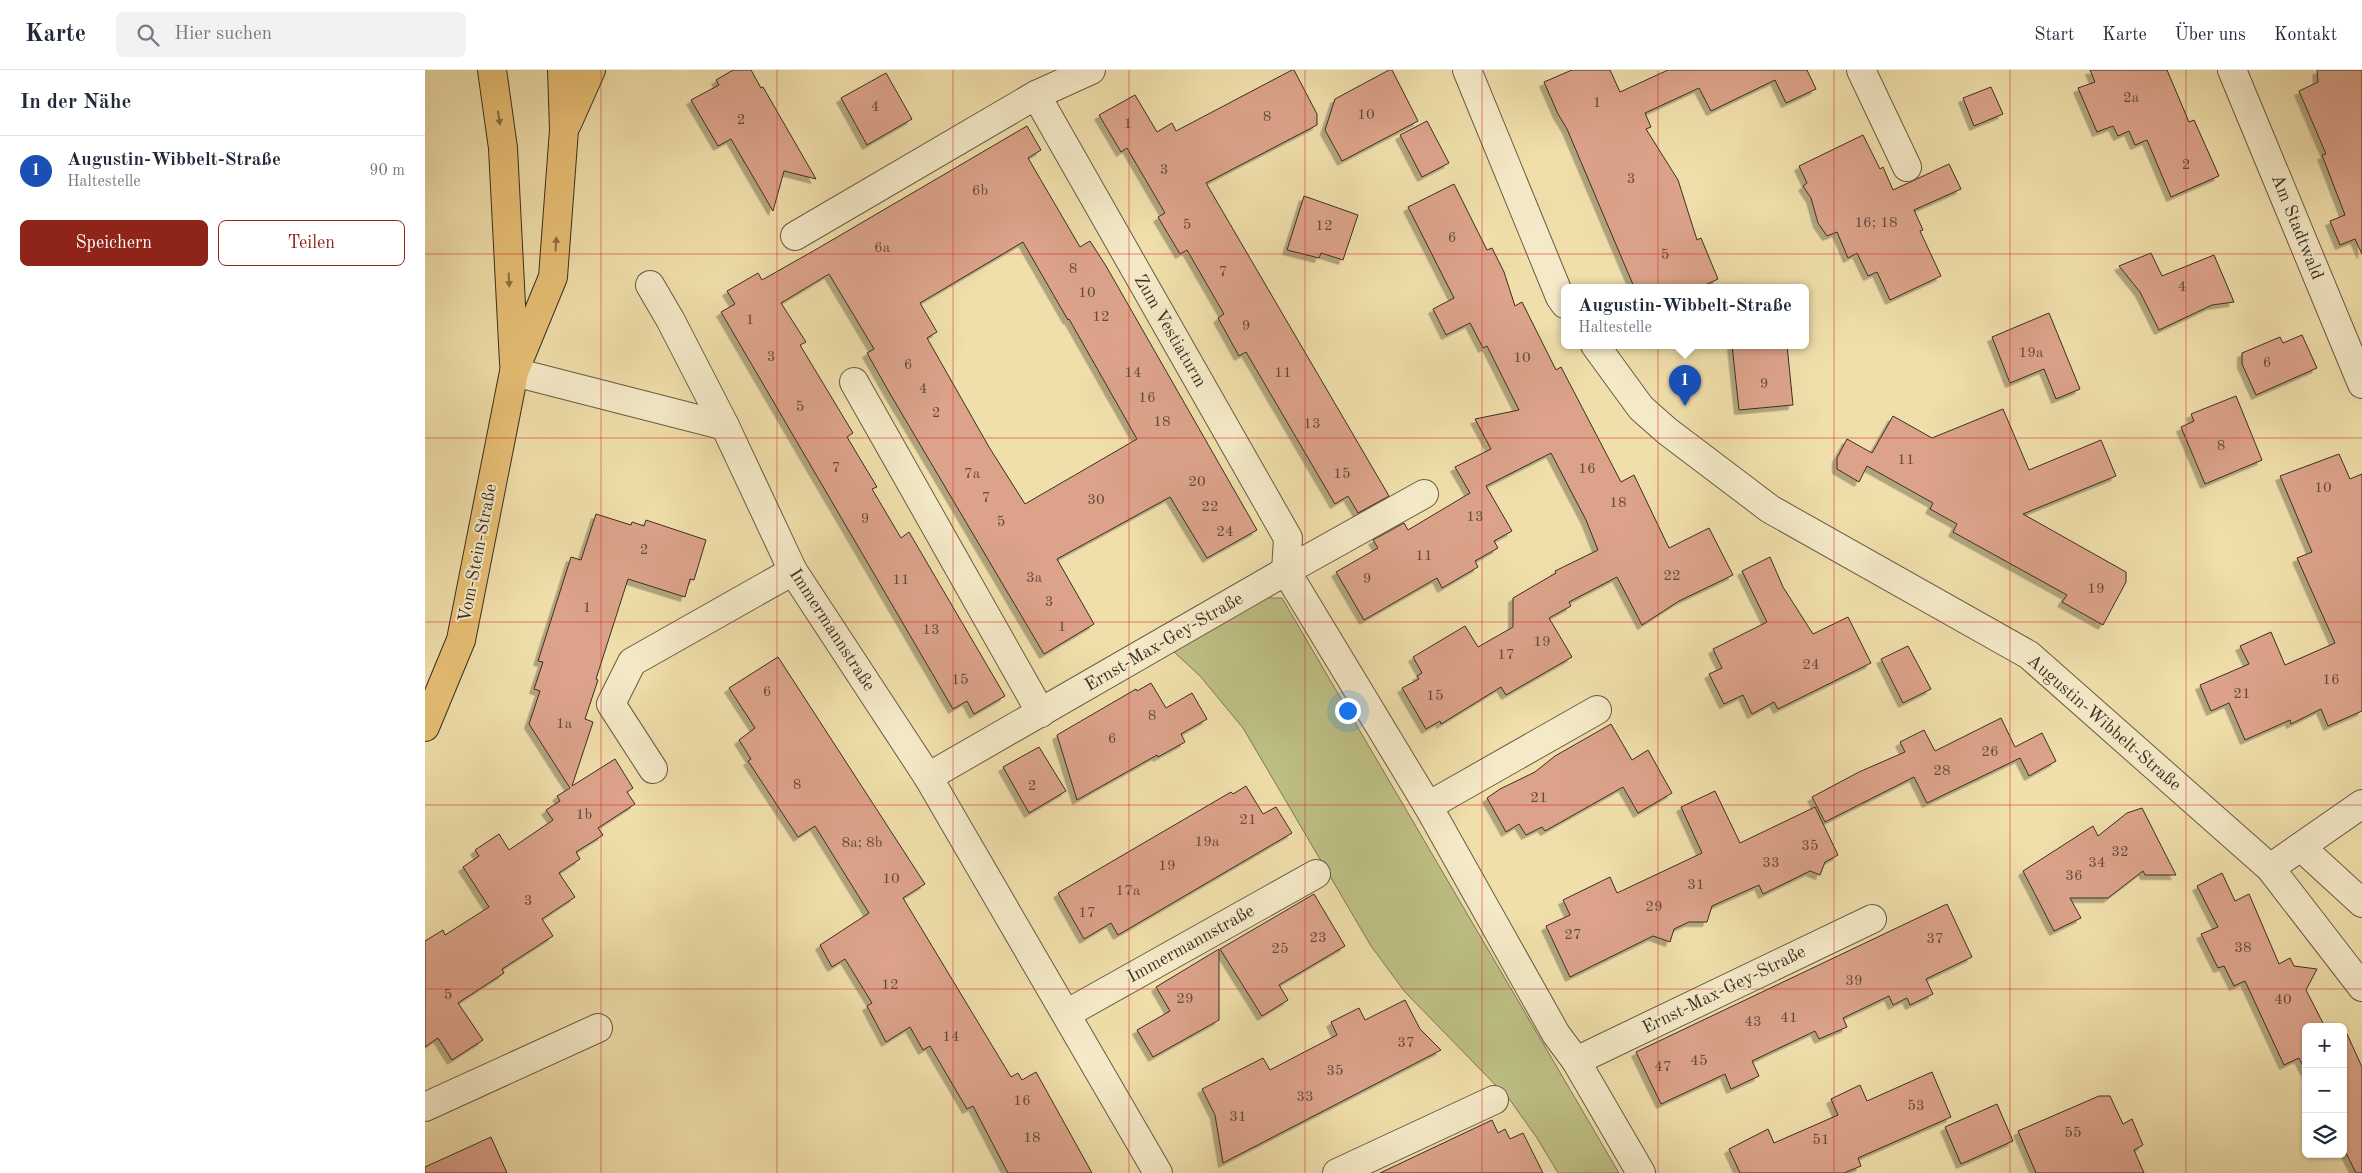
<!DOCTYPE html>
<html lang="de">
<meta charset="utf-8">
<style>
body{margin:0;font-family:"Old Standard TT",serif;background:#f2f2f3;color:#1f2937}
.controls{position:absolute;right:15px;bottom:15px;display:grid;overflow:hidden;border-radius:8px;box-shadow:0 1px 4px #0004}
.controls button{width:45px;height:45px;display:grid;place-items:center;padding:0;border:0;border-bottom:1px solid #e0e1e3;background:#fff;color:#1f2937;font:25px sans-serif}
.you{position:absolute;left:922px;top:640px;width:18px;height:18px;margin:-12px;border:4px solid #fff;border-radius:50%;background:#1a73e8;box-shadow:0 0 0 8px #1a73e833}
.badge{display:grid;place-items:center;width:32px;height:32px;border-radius:50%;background:#8f2418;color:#fff;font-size:16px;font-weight:700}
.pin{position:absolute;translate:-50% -41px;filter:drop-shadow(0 1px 2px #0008)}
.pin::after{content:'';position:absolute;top:26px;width:18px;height:15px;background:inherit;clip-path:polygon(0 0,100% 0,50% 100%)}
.popup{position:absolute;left:1136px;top:214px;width:248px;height:65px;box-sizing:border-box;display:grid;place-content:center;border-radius:8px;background:#fff;filter:drop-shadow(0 1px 4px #0005);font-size:16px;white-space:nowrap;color:#747a83}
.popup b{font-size:19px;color:#1f2937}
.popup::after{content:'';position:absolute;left:50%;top:100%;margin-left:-10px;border:10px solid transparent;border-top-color:#fff}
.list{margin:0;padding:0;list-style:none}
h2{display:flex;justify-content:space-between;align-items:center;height:65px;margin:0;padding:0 20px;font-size:21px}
h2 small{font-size:16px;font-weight:400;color:#747a83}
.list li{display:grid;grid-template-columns:32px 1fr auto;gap:15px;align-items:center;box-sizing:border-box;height:70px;padding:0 20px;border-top:1px solid #e0e1e3}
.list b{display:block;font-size:19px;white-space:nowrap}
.list p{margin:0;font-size:16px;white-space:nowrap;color:#747a83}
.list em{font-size:16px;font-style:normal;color:#747a83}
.actions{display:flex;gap:10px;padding:15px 20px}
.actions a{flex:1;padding:11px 0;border:1px solid #8f2418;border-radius:8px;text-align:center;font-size:18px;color:#8f2418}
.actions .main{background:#8f2418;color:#fff}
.icon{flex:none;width:28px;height:28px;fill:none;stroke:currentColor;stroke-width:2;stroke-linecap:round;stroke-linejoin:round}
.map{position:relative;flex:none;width:1937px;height:1103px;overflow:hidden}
header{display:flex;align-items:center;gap:30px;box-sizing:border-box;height:70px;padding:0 25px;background:#fff;border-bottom:1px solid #e0e1e3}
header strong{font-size:24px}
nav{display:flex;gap:28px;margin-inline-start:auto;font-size:18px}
.search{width:350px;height:45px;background:#f2f2f3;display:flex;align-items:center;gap:12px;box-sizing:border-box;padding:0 18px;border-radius:8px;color:#747a83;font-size:19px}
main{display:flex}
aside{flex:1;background:#fff}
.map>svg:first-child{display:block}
</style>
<header>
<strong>Karte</strong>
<div class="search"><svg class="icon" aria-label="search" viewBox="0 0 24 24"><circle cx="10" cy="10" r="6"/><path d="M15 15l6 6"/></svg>Hier suchen</div>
<nav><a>Start</a><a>Karte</a><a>Über uns</a><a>Kontakt</a></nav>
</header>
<main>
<aside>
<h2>In der Nähe<small></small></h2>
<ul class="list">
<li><span class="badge" style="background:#1a4fb4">1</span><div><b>Augustin-Wibbelt-Straße</b><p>Haltestelle</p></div><em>90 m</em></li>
</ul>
<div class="actions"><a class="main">Speichern</a><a>Teilen</a></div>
</aside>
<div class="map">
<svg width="1937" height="1103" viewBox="0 0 1937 1103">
<defs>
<filter id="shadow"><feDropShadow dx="-4.5" dy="4.5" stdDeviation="0" flood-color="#0004"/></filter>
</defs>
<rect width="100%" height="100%" fill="#f0dfab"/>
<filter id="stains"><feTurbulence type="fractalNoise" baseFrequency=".004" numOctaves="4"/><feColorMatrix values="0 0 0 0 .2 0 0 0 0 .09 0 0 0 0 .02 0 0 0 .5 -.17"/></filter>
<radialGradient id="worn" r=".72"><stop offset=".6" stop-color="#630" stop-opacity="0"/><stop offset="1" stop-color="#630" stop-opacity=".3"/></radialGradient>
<path fill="#bec085" stroke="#7c7854" d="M842 528H857L1194 1103H1133L1112 1068 1085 1030 980 922 946 876 818 658 775 606 748 581Z"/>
<g fill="#dca38a" stroke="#3a2f23" fill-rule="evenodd" filter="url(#shadow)">
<path d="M308 0H326L336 18 338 17 391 109 359 101 348 141 306 69 293 76 266 30 294 15 291 10Z"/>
<path d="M867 0H869L892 44V55L781 113 964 426 933 443 923 426 910 434 821 282 814 286 793 248 799 244 762 180 755 184 733 147 740 143 702 78 696 82 674 45 710 25 732 62 747 53 751 61Z"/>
<path d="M964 0H967L993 51 917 91 900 60 910 29Z"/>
<path d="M1147 0H1185L1195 22 1243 0H1382L1391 19 1361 33 1350 10 1286 41 1274 18 1220 43 1226 57 1221 59 1253 110 1272 170 1276 168 1293 209 1276 217H1209L1142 59 1133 44 1119 12Z"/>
<path d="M1665 0H1742L1764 52 1769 50 1794 106 1746 127 1722 70 1710 75 1704 61 1693 66 1688 56 1672 62 1653 18 1670 12Z"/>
<path d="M1892 0H1937V184L1930 169 1915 175 1905 151 1920 145 1897 85 1901 84 1874 21 1893 12Z"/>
<path d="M461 3 487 49 442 75 416 28Z"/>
<path d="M1566 17 1578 44 1549 56 1538 28Z"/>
<path d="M1002 51 1024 93 997 107 975 65Z"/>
<path d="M602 56 616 80 603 88 655 177 665 171 681 196 832 460 782 488 745 427 632 489 669 554 619 584 464 322 442 283 449 279 404 204 356 233 381 272 375 275 428 363 422 367 452 417 447 419 476 468 484 462 580 626 549 644 542 631 528 639 296 242 310 234 302 221 333 203 337 210 390 180ZM598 172 643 250 644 249 712 369 600 434 564 377 502 268 512 262 495 233Z"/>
<path d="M1438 65 1455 99 1458 97 1468 120 1524 94 1536 119 1489 140 1498 160 1495 161 1516 206 1465 230 1452 202 1443 206 1432 183 1423 188 1412 162 1402 166 1393 153 1386 128 1378 116 1382 113 1374 96Z"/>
<path d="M1029 114 1062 180 1067 178 1079 202 1090 236 1097 232 1131 300 1136 297 1196 412 1209 405 1244 478 1284 458 1308 505 1254 531 1217 555 1192 507 1144 532 1146 536 1124 548 1147 587 1081 625 1076 617 1016 654 1015 651 1001 659 977 618 994 609 992 606 997 603 988 587 1040 556 1053 577 1088 557V528L1131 503 1130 501 1173 480 1161 450 1126 383 1061 416 1087 461 1069 471 1073 478 1050 491 1053 497 1017 518 1012 508 939 550 911 502 953 478 948 470 979 453 983 460 1045 423 1030 397 1066 379 1050 349 1094 340 1062 276 1058 278 1045 253 1021 265 1008 239 1029 228 983 137Z"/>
<path d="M879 126 933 145 918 190 896 183 894 188 862 180Z"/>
<path d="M1726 183 1737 206 1789 185 1809 232 1787 235 1734 260 1715 222 1694 196Z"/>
<path d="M1624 243 1655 319 1631 329 1619 299 1585 313 1567 267Z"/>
<path d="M1877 265 1892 298 1831 325 1817 294V283L1855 267 1858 273Z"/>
<path d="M1307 275H1362L1368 335 1314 340Z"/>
<path d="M1811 326 1837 390 1780 414 1756 357 1769 351 1766 344Z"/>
<path d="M1578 339 1604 400 1676 370 1691 406 1598 444 1701 502V512L1678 555 1637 532 1642 525 1528 462 1532 454 1505 439 1508 433 1442 396 1434 412 1412 399V388L1422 369 1447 383 1468 346 1507 368Z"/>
<path d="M1914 384 1925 409 1937 404V641L1903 656 1896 639 1866 654 1865 650 1820 670 1804 633 1786 641 1775 615 1824 594 1815 576 1846 562 1860 595 1910 573 1872 488 1887 482 1855 406Z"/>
<path d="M171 444 206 455 207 452 219 456 221 450 281 470 269 510 265 509 260 527 203 509 171 609 173 610 160 649 168 652 147 716 190 689 208 718 202 722 210 734 173 758 178 765 151 782 155 789 134 803 150 827 117 849 128 866 77 899 79 903 33 933 58 970 27 990 13 968 0 977V871L18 860 20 865 64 837 38 797 54 786 50 780 74 764 84 780 128 750 121 740 135 731 132 726 145 718 104 654 115 621 109 619 118 592 113 591 146 487 156 490Z"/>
<path d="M1345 487 1358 517 1388 564 1423 547 1446 593 1353 639 1349 632 1327 644 1318 625 1299 634 1284 604 1297 598 1288 579 1342 552 1317 501Z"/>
<path d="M1483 576 1506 619 1478 633 1456 589Z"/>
<path d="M353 587 500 814 478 828 586 1007 593 1003 597 1010 611 1002 667 1103H583L548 1036 542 1039 505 976 498 980 485 957 461 972 442 936 447 933 420 889 407 897 395 875 444 843 390 756 373 767 323 691 326 689 314 670 330 658 304 618Z"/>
<path d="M726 613 741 638 767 623 782 649 756 664 760 672 733 687 732 685 652 730 632 665 711 619 712 621Z"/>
<path d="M1576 648 1590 677 1617 663 1631 691 1604 706 1595 688 1502 733 1489 707 1400 752 1387 727 1434 702 1480 682 1475 672 1499 660 1510 681Z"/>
<path d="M1186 654 1207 690 1223 680 1247 723 1213 743 1198 717 1120 761 1117 757 1101 765 1094 754 1081 762 1062 728 1075 719 1110 702 1130 686Z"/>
<path d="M614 677 641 721 604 743 578 697Z"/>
<path d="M821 716 838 744 851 737 867 763 693 865 686 853 659 869 633 823 806 722 808 724Z"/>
<path d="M1290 721 1315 773 1390 737 1413 785 1400 792 1395 805 1385 801 1338 824 1334 815 1287 836 1282 852H1264L1249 859 1245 872 1228 866 1145 907 1121 856 1145 845 1138 830 1185 807 1192 823 1277 783 1256 737Z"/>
<path d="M1717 738 1751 805H1720L1718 801 1683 828H1645L1656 848 1629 861 1598 801 1668 756 1673 766 1702 743Z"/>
<path d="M1797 803 1810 831 1824 824 1854 894 1865 888 1869 896 1892 899 1881 920 1900 957H1881V1002L1874 988 1859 995 1820 911 1809 916 1799 896 1793 898 1776 864 1793 857 1772 816Z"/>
<path d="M889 824 920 876 854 915 863 930 837 946 795 879Z"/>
<path d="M1522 834 1547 887 1501 909 1508 924 1485 935 1482 928 1468 935 1464 926 1418 948 1422 957 1394 969 1390 961 1327 991 1334 1006 1306 1019 1300 1004 1236 1034 1211 982Z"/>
<path d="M794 879V950L728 987 712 960 745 941 731 917Z"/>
<path d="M980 930 995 959 1016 980 798 1093 790 1045 777 1019 838 988 845 1000 912 965 906 952 934 938 940 950Z"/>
<path d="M1922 964 1937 997V1103H1931L1918 1077V966Z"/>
<path d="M1507 1002 1526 1047 1433 1088 1436 1096 1419 1103H1315L1304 1079 1343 1059 1349 1073 1413 1045 1406 1029 1435 1015 1442 1031Z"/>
<path d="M1674 1026H1685L1698 1054 1707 1049 1718 1075 1709 1080 1719 1103H1611L1593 1061Z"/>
<path d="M1572 1034 1588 1071 1536 1094 1520 1057Z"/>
<path d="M1067 1050 1073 1063 1080 1059 1085 1069 1098 1063 1118 1103H955Z"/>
<path d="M66 1067 82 1103H0V1097Z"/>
</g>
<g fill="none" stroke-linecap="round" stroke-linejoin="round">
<g stroke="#685b45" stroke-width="30">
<g id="minor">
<path d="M1042 0 1135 227 1140 234"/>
<path d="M1436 0 1482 97"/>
<path d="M1807 0 1937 314"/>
<path d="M611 25 863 468 861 501"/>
<path d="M370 166 611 25 666 0"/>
<path d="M225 215 246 251 300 356"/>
<path d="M1170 275 1216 338 1242 361 1345 439 1604 585 1845 798 1937 917"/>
<path d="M89 302 300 356 368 501 503 707 733 1103"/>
<path d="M429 312 616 643"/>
<path d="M861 501 999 424"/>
<path d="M228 699 186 634 207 592 368 501"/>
<path d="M503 707 861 501 1003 736 1131 964 1151 991 1216 1103"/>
<path d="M1003 736 1172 640"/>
<path d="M1877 778 1937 833"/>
<path d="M1845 798 1937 734"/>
<path d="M641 944 891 804"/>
<path d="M1151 991 1447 849"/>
<path d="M0 1037 173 958"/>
<path d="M912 1103 1069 1030"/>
</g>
</g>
<g stroke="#3a2f23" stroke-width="30">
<g id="major">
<path d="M67 0 78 78 89 293"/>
<path d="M142 54 166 0"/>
<path d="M0 657 36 570 89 302 128 207 139 60 137 0"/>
</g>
</g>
<use href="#minor" stroke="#f5eac8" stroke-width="28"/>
<use href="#major" stroke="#e8c076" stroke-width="28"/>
</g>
<defs><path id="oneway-solid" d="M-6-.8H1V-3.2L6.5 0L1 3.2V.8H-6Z" transform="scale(1.25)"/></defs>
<g fill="#887048">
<use href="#oneway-solid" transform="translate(74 48) rotate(82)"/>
<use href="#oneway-solid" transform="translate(131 174) rotate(-86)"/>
<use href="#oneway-solid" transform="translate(84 210) rotate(87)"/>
</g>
<path fill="none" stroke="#d62828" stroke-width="1" stroke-opacity="0.55" d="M176 0V1103M352 0V1103M528 0V1103M704 0V1103M880 0V1103M1057 0V1103M1233 0V1103M1409 0V1103M1585 0V1103M1761 0V1103M0 184H1937M0 368H1937M0 552H1937M0 735H1937M0 919H1937"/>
<g text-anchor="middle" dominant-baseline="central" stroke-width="4" stroke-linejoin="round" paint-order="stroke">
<g font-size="15" fill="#624c3d">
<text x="1706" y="28">2a</text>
<text x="1172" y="33">1</text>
<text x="450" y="37">4</text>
<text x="941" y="45">10</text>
<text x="842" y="47">8</text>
<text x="316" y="50">2</text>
<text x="703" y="54">1</text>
<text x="1761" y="95">2</text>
<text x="739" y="100">3</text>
<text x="1206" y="109">3</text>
<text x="555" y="121">6b</text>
<text x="1451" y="153">16; 18</text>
<text x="762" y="155">5</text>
<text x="899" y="156">12</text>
<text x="1027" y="168">6</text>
<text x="457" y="178">6a</text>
<text x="1240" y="185">5</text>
<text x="648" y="199">8</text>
<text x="798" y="202">7</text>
<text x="1757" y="217">4</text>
<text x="662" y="223">10</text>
<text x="676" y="247">12</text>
<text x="325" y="250">1</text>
<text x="821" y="256">9</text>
<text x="1606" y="283">19a</text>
<text x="346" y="287">3</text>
<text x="1097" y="288">10</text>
<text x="1842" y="293">6</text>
<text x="483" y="295">6</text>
<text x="708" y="303">14</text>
<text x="858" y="303">11</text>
<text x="1339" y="314">9</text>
<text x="498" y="319">4</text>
<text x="722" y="328">16</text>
<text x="375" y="337">5</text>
<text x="511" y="343">2</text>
<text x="737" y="352">18</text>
<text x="887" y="354">13</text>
<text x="1796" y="376">8</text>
<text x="1481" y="390">11</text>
<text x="411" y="398">7</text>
<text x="1162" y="399">16</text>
<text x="547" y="404">7a</text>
<text x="917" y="404">15</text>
<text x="772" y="412">20</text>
<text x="1898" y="418">10</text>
<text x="561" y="428">7</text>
<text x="671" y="430">30</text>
<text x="1193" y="433">18</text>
<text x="785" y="437">22</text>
<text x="1050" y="447">13</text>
<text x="440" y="449">9</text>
<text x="576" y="452">5</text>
<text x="800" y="462">24</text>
<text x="219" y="480">2</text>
<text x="999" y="486">11</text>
<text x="1247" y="506">22</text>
<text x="609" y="508">3a</text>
<text x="942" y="509">9</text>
<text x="476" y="510">11</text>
<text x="1671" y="519">19</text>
<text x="624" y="532">3</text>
<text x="162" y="538">1</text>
<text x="637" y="557">1</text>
<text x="506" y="560">13</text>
<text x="1117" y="572">19</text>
<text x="1081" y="585">17</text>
<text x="1386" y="595">24</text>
<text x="535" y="610">15</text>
<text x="1906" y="610">16</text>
<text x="342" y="622">6</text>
<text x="1817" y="624">21</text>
<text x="1010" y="626">15</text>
<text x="727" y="646">8</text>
<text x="139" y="654">1a</text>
<text x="687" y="669">6</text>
<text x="1565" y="682">26</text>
<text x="1517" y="701">28</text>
<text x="372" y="715">8</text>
<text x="607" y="716">2</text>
<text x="1114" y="728">21</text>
<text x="159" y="745">1b</text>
<text x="823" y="750">21</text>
<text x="782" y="772">19a</text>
<text x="437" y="773">8a; 8b</text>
<text x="1385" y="776">35</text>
<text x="1695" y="782">32</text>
<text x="1346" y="793">33</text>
<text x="1672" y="793">34</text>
<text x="742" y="796">19</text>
<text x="1649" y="806">36</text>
<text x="466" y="809">10</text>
<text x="1271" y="815">31</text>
<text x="703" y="821">17a</text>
<text x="103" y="831">3</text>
<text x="1229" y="837">29</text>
<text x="662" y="843">17</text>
<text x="1148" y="865">27</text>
<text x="893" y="868">23</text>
<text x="1510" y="869">37</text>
<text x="1818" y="878">38</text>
<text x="855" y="879">25</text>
<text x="1429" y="911">39</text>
<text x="465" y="915">12</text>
<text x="23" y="925">5</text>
<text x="760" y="929">29</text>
<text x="1858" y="930">40</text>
<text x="1364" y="948">41</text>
<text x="1328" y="952">43</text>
<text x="526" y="967">14</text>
<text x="981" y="973">37</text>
<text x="1274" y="991">45</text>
<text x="1238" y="997">47</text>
<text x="910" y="1001">35</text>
<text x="880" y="1027">33</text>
<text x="597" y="1031">16</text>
<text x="1491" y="1036">53</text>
<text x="813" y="1047">31</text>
<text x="1648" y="1063">55</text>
<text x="607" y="1068">18</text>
<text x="1396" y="1070">51</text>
</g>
<g font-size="18" fill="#3a2f23" stroke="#f5eac8">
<text transform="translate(1872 157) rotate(68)">Am Stadtwald</text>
<text transform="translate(745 261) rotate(60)">Zum Vestiaturm</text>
<text transform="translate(53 483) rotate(-79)">Vom-Stein-Straße</text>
<text transform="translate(407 560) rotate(57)">Immermannstraße</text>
<text transform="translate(739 572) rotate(-30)">Ernst-Max-Gey-Straße</text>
<text transform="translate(1679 653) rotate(41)">Augustin-Wibbelt-Straße</text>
<text transform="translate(766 874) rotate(-29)">Immermannstraße</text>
<text transform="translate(1299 920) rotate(-26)">Ernst-Max-Gey-Straße</text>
</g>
</g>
<rect width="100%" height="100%" filter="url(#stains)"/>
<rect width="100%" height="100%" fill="url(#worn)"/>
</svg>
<div class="controls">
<button>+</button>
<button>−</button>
<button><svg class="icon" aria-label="layers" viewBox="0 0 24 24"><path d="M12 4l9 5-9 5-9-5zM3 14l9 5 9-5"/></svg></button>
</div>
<div class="you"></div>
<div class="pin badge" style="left:1260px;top:336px;background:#1a4fb4">1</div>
<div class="popup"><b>Augustin-Wibbelt-Straße</b>Haltestelle</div>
</div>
</main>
